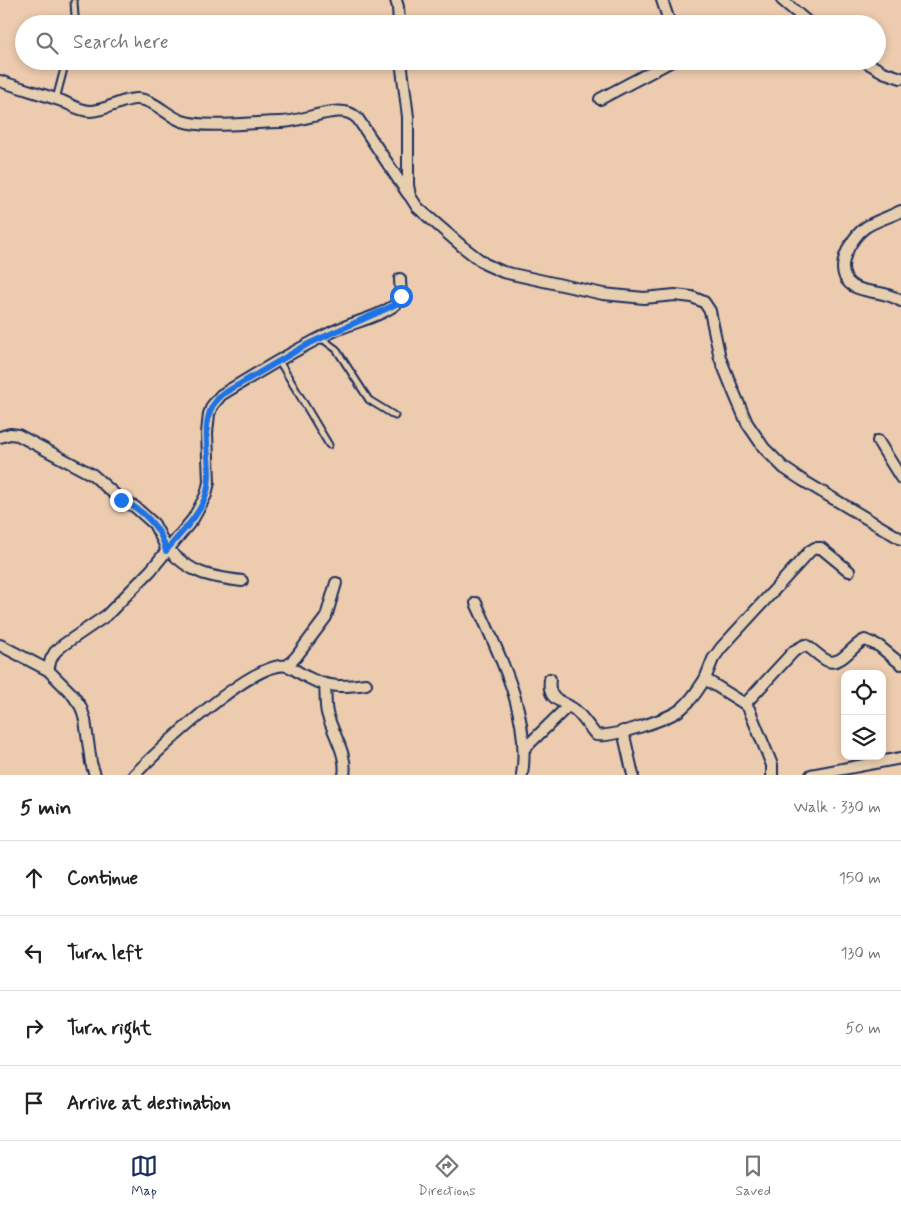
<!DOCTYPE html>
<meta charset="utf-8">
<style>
body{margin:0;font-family:Mynerve,sans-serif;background:#f2f2f2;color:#222}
.controls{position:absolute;right:15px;bottom:15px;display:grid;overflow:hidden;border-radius:10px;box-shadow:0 2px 8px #0003}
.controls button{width:45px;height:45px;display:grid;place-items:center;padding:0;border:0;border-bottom:1px solid #e0e0e0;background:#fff;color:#222;font:25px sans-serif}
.stop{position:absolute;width:15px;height:15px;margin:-11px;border:4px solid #1a73e8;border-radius:50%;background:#fff}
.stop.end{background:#1a73e8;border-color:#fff;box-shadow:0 1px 5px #0008}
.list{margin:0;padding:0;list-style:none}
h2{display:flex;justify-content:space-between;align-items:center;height:65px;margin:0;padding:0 20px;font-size:21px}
h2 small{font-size:16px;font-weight:400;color:#767676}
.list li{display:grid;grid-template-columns:32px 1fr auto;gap:15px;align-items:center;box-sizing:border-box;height:75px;padding:0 20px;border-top:1px solid #e0e0e0}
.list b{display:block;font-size:19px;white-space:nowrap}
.list em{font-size:16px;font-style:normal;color:#767676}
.icon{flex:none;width:28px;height:28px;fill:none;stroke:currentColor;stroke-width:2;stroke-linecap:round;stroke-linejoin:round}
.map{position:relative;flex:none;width:901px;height:775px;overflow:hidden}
.search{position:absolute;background:#fff;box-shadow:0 2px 8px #0003;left:15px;right:15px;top:15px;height:55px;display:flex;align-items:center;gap:12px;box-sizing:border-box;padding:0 18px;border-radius:28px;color:#767676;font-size:19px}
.sheet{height:365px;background:#fff}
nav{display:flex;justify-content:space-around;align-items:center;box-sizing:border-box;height:70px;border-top:1px solid #e0e0e0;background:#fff;font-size:14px;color:#767676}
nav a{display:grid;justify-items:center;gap:2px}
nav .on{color:#1b2f5e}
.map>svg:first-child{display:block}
</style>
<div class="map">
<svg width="901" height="775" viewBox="0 0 901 775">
<rect width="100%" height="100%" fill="#eccbae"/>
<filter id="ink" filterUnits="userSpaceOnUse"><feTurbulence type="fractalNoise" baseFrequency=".02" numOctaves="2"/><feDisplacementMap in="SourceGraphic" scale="10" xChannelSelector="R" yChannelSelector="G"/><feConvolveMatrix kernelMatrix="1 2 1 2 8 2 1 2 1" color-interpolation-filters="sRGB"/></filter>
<g filter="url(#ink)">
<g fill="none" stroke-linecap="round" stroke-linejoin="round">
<g stroke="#1b2f5e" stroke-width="9">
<g id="service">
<path d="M73 24 75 16 74 2"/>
<path d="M56 99 66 61"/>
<path d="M321 338 336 349 369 400 395 416"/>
<path d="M279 361 329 445"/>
</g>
</g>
<g stroke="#1b2f5e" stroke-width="14">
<g id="minor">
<path d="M396 0 398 7 399 24"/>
<path d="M662 0 670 24"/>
<path d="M782 0 810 24"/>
<path d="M401 61 408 117V185L410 196 417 207 463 247 485 264 503 272 603 294 644 298 675 295 692 297 704 302 710 311 720 358 735 395 747 423 764 448 784 468 802 480 901 539"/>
<path d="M864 61 883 72 901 78"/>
<path d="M0 81C20 88 42 94 62 101 71 105 80 111 90 111 107 111 122 98 138 99 155 100 167 116 182 121 205 129 255 122 281 122 301 122 331 107 349 113 352 114 356 117 358 119L408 194"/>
<path d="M600 99 672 61"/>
<path d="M901 211C890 217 877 220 866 227 850 238 831 272 853 286 867 294 884 290 901 301"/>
<path d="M0 437 10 434 18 435 93 475 121 500 135 507 154 524 165 545 166 551"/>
<path d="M878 441 901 478"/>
<path d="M168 549C191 574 210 577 242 581"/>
<path d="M476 603C500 656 531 715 522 775"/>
<path d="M0 645 48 670 72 694 81 707 85 720 91 763 95 775"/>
<path d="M287 666 296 657 326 617 336 583"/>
<path d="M48 670 51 659 55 652 63 645 107 615 151 570 193 519 206 495 209 482 207 433 209 414 212 406 221 395C257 373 294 350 332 332 352 322 378 318 396 304 403 298 400 287 400 279"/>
<path d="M550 679C547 702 561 699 575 710 583 717 589 727 596 735 611 738 669 719 681 709 691 701 698 690 705 679L745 704 749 709 772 765V775"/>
<path d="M705 679 713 659 721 648 810 551 815 548H821L849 571"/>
<path d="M325 685C326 694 325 704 327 713 332 732 348 755 344 775"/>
<path d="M745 704 794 651 805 645C813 649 820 658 828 661 842 666 853 644 865 640L879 646 901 664"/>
<path d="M623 731 633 775"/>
<path d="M525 748 568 706"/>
<path d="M134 775C158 751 254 659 287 666 294 668 300 674 307 677 327 688 344 687 366 684"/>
<path d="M811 775 901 758"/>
</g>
</g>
<use href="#service" stroke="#e7ceaf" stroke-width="5"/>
<use href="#minor" stroke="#e7ceaf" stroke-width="10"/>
</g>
</g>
<g fill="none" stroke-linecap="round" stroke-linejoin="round" filter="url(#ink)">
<path stroke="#1a73e8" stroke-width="6" d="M121 500C142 509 162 528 166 551 180 533 199 517 206 495 215 468 199 432 212 407 214 403 218 399 221 395L308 344 388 308 396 304 401 296"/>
</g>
</svg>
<div class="controls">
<button><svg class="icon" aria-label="locate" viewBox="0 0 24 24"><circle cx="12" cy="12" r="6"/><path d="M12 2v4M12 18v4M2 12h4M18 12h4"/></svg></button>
<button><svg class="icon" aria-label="layers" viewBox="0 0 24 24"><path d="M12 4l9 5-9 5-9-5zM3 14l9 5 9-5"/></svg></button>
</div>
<div class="stop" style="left:401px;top:296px"></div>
<div class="stop end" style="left:121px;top:500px"></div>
<div class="search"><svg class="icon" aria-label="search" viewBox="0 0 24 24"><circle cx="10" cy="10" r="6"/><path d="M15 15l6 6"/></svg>Search here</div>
</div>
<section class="sheet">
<h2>5 min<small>Walk · 330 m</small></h2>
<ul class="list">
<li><svg class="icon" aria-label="ahead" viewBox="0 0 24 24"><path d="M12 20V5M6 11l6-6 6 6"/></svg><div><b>Continue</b></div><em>150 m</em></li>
<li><svg class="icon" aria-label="left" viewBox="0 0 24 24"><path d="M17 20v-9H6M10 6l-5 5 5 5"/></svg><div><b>Turn left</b></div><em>130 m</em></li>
<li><svg class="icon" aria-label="right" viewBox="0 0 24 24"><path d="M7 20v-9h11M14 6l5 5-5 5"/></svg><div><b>Turn right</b></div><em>50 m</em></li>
<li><svg class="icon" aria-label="arrive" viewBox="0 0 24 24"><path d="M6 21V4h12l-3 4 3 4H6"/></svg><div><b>Arrive at destination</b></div></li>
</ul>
</section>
<nav>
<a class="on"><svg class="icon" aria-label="map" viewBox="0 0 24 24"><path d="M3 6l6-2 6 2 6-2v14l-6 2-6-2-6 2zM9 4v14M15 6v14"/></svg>Map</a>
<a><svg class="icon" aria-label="directions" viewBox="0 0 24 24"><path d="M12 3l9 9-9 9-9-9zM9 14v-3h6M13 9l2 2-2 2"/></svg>Directions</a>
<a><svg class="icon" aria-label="saved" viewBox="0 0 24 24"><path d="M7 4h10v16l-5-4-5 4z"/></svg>Saved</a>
</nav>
